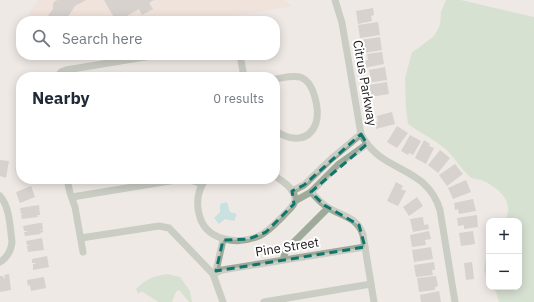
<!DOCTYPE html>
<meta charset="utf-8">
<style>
body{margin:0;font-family:"IBM Plex Sans",sans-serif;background:#f6f6f7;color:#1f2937}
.controls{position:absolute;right:12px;bottom:12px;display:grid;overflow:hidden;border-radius:8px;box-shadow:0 2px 10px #0003}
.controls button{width:36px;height:36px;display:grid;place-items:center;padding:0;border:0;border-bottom:1px solid #e0e1e3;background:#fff;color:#1f2937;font:20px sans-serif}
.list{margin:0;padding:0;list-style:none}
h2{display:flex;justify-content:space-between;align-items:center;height:52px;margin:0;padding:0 16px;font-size:17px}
h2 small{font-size:13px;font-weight:400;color:#747a83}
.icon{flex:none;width:22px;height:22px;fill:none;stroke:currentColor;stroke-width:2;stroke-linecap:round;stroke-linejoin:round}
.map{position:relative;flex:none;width:534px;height:302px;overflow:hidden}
.search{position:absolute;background:#fff;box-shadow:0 2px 10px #0003;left:16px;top:16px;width:264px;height:44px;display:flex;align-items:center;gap:10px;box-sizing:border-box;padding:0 14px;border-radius:16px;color:#747a83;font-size:15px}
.panel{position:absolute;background:#fff;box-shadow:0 2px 10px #0003;left:16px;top:72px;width:264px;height:112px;border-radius:16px}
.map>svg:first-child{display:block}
</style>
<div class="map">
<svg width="534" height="302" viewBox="0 0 534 302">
<rect width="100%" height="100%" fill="#eee9e5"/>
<path fill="#f1dbce" d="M38 0H284L292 6 206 21H24Z"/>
<g fill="#bbd7ba">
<path d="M446 0H461L534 17V302H499L496 292 491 287H519V221H504C517 203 497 186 481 180 477 179 472 179 469 176 460 168 454 156 444 148 434 139 420 133 408 124L406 109 405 78 412 52 417 49 434 36 440 25 441 12Z"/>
<path d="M489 238V286L484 270 487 249V240Z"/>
<path d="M167 274 180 277 190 291 192 302H189L179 290 176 292 172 302H158L143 292H140L138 294 136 289C145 279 154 276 167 274Z"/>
</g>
<path fill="#9cd7db" d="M227 202 230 212 237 214 234 221 225 219 219 224 214 218 220 212V204Z"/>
<g fill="#bab5b2">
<path d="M58 0H86L75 6 65 21H44L53 9V4L55 1Z"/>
<path d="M104 0H154L149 3 153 9 142 15 139 9 118 21H116Z"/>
<path d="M373 8 374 15 371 16 372 21 358 24 356 11Z"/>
<path d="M378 22 380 35 360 38 358 25Z"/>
<path d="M380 37 382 50 364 53 361 40Z"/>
<path d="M382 52 384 64 364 68 363 61 368 60 367 54Z"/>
<path d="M385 67 387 80 367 83 366 76 370 75 369 70Z"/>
<path d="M387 82 389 94 370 97 368 85Z"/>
<path d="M392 112 395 124 376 129 374 123 378 122 377 116Z"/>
<path d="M397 126 408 133 397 148 387 142Z"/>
<path d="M410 135 421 141 413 155 409 153 408 155 401 151Z"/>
<path d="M424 140 430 144 429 146 434 148 426 164 415 158Z"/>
<path d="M440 150 450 158 438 173 428 165Z"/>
<path d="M0 160 9 161 6 178 0 176Z"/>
<path d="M21 164V176L15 170Z"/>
<path d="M455 164 463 174 447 186 439 175Z"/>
<path d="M466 180 471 192 453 199 448 188Z"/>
<path d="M396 182 403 186 401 189 406 191 398 206 387 201Z"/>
<path d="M31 186 35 197 20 203 18 198 19 197 18 198 16 192Z"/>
<path d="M417 197 423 206 409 216 403 207Z"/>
<path d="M473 199 476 211 459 214 458 209 455 210 454 203Z"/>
<path d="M39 205 40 215H37L38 217 22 219 21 215 24 214H21L20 208Z"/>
<path d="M477 215 478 227 464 229V225L458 226 457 218Z"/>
<path d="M423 217 424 225 428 224 429 229 413 232 410 219Z"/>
<path d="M39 223H42L43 229 40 230H43V232L40 233 41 234 25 236 24 232H27V231H24L23 226Z"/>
<path d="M429 231 431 239 425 240 426 245 412 247 410 235Z"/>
<path d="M473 231 475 244 461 246 459 233Z"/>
<path d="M42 238 44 250 28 252 27 246 30 245H27L26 241Z"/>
<path d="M431 247 433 259 414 262 412 250Z"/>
<path d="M47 256 49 267 33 270V264H35V263H32V259Z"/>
<path d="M434 262 435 270H432L433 275 416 277 414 265Z"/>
<path d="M472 262 474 279 466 280 464 263Z"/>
<path d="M9 274 11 290 0 292V276H3L4 279 5 278 4 275Z"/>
<path d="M436 276 438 286 435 287V290L419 292 417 278Z"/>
<path d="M44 277 46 288 31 291 30 285 28 286 27 280Z"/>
<path d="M439 291 441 302H421L420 295Z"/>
</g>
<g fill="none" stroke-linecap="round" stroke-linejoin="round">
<g stroke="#9eab9a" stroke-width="7">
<path d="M335 0 342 23 361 134C381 174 426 164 440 210L455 302"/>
<path d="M240 55 244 77"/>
<path d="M57 77 61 72 66 70 157 55"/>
<path d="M275 79C283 78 292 75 300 77 314 81 320 110 316 123 309 143 289 141 275 130"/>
<path d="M67 179 70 193 75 207 83 252"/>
<path d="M188 179 202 184"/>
<path d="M206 179C198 189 196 201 199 214 205 241 238 246 261 235 270 230 277 222 284 215 288 210 296 205 295 198 294 188 282 181 275 176"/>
<path d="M292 191 304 185 331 159 361 134"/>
<path d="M311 192C316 197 321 203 327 207 341 216 358 217 363 235L374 302"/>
<path d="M0 196C10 207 10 228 12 242 11 251 8 257 0 262"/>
<path d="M72 197 182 179"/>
<path d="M295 201 311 192 339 164 367 144"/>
<path d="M81 238 159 226 169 228 213 274 223 302"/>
<path d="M283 260 285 253 287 249 328 208"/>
<path d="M216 271 223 240"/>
<path d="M213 274 222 270 365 247"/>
<path d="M264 302 371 284"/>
</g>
</g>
<path d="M0 0H534V302H0ZM361 134 367 144 311 192 324 205 359 225 365 247 216 271 223 240 249 239 266 232 294 204 292 191 304 185Z" fill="#eee9e5" fill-opacity=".55" fill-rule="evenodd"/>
<path fill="none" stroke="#0f766e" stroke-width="3" stroke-dasharray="8 5" stroke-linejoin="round" d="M361 134 367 144 311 192 324 205 359 225 365 247 216 271 223 240 249 239 266 232 294 204 292 191 304 185Z"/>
<g text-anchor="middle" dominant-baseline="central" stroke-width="4" stroke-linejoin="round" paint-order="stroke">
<g font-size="13" fill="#1e1c1b" stroke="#fff">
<text transform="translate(365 83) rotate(80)">Citrus Parkway</text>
<text transform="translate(287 247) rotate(-9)">Pine Street</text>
</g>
</g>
</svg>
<div class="controls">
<button>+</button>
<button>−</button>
</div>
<div class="search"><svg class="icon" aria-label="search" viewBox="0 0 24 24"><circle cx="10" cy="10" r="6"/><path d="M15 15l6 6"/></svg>Search here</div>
<section class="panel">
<h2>Nearby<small>0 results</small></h2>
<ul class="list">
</ul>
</section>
</div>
